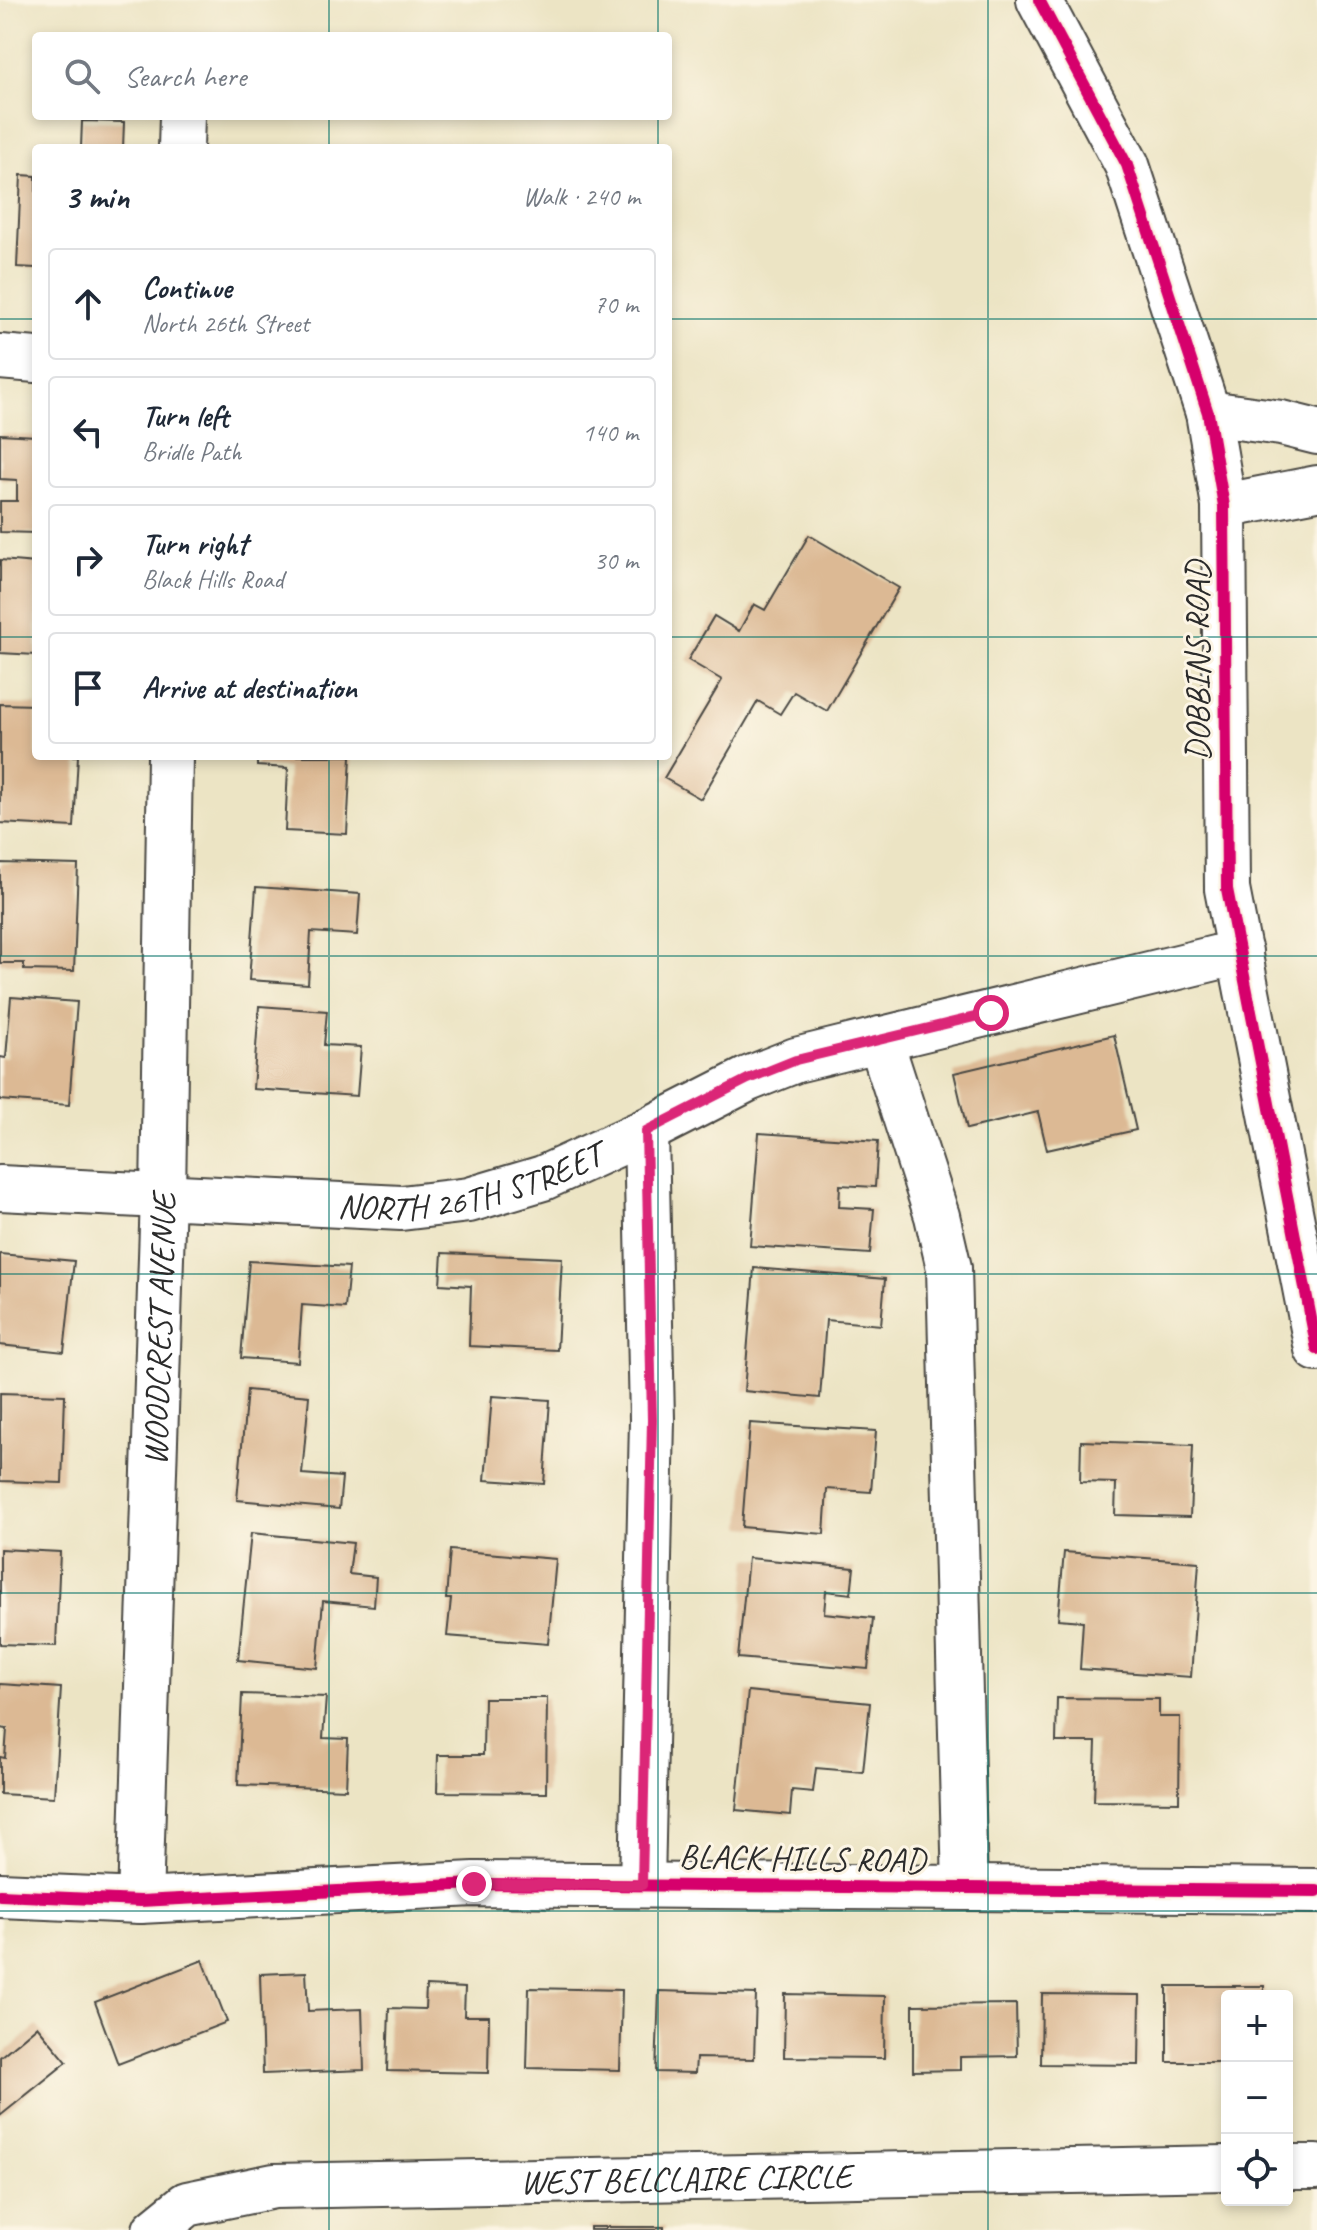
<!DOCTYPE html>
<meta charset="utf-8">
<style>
body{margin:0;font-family:Caveat,sans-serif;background:#f2f2f3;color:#1f2937}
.controls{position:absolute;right:24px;bottom:24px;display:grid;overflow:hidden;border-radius:8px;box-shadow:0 4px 12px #0003}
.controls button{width:72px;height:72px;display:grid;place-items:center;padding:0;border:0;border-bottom:2px solid #e0e1e3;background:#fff;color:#1f2937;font:40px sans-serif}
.stop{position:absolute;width:24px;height:24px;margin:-18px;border:6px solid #db2777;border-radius:50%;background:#fff}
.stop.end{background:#db2777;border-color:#fff;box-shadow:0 2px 8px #0008}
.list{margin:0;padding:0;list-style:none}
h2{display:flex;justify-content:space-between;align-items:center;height:104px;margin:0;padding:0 32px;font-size:34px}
h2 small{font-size:26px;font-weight:400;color:#747a83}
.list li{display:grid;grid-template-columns:52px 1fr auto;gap:24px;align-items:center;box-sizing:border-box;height:112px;margin:0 16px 16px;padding:0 16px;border:2px solid #e0e1e3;border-radius:8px}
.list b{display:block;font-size:30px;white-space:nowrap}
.list p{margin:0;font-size:26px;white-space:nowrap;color:#747a83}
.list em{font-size:26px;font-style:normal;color:#747a83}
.icon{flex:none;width:44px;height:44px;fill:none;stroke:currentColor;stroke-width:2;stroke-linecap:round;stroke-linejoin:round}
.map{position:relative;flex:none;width:1317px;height:2230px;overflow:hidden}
.search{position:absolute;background:#fff;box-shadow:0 4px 12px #0003;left:32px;top:32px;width:640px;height:88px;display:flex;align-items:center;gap:20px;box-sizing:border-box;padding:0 28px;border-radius:8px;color:#747a83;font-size:30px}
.panel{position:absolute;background:#fff;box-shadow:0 4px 12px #0003;left:32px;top:144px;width:640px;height:616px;border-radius:8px}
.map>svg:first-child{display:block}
</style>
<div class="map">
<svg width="1317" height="2230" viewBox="0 0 1317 2230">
<rect width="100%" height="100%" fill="#fcf5e5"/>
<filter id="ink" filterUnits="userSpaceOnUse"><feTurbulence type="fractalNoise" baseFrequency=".0125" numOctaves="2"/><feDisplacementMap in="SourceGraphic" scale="16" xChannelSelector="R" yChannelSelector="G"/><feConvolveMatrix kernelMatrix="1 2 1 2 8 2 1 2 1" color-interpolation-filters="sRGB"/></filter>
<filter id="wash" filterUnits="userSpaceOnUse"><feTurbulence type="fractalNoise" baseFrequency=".006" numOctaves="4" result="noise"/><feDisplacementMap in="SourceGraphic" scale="32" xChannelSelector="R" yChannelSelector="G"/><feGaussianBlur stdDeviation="1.8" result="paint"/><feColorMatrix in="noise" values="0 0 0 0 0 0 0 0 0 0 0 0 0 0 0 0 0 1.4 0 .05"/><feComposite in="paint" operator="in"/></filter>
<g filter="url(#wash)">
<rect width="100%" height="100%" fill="#ece4c4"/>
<g id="blocks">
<g fill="#dcb994">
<path d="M82 121 124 122 123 148H81Z"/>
<path d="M21 175 36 176V268L17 267Z"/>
<path d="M0 434 36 436V533L0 532V501H17V480L0 479Z"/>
<path d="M809 535 899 588 827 711 794 692 780 714 758 701 701 799 664 778 722 680 688 660 714 616 739 631 754 604 765 610Z"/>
<path d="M0 560 36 563V655L0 653Z"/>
<path d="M0 704 36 705V756H78L74 827 0 823Z"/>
<path d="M257 756H351L347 834 285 831 288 768 257 766Z"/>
<path d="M0 863 78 865 74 971 24 970V963H0Z"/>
<path d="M256 887 360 894 357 935 311 932 308 984 249 980Z"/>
<path d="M11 997 77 1002 69 1105 0 1100V1057L6 1058Z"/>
<path d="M259 1006 327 1011 324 1045 361 1047 357 1096 253 1089Z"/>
<path d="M1114 1035 1136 1130 1047 1150 1038 1112 967 1129 954 1073Z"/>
<path d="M759 1133 878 1141 875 1187 840 1185 839 1207 874 1209 870 1254 750 1246Z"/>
<path d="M442 1253 562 1258 557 1350 469 1346 471 1286 440 1284Z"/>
<path d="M0 1254 74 1261 64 1352 0 1345Z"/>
<path d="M249 1261 349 1267 345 1308 302 1305 298 1362 241 1358Z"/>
<path d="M754 1268 885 1279 881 1325 826 1320 820 1398 744 1391Z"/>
<path d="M247 1390 309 1396 302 1474 342 1477 339 1509 237 1500Z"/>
<path d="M0 1393 65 1395 62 1483 0 1481Z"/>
<path d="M492 1396 550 1400 544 1484 485 1480Z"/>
<path d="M750 1423 876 1431 871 1492 827 1489 824 1534 742 1527Z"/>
<path d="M1081 1441 1193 1445 1190 1517 1115 1515 1116 1483 1080 1482Z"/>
<path d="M251 1533 353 1543 349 1574 376 1577 374 1606 323 1601 317 1668 238 1660Z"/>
<path d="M0 1549 60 1552 56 1646 0 1644Z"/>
<path d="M450 1550 556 1559 548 1644 447 1636 451 1599H446Z"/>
<path d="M1064 1552 1199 1562 1191 1677 1080 1669 1083 1621 1058 1619Z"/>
<path d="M748 1558 854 1568 851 1594 826 1591 824 1613 873 1618 868 1669 738 1658Z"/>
<path d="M0 1684 61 1688 54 1797 0 1794V1757L5 1758 7 1729 0 1728Z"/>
<path d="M748 1691 870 1703 863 1772 816 1768 813 1792 792 1790 790 1815 736 1810Z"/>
<path d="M242 1694 326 1697 323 1738 348 1739 346 1789 238 1785Z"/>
<path d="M484 1698H547L546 1793 437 1792 438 1755H483Z"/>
<path d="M1057 1698 1159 1699V1717H1180L1179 1802 1094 1801 1096 1742H1056Z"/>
<path d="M203 1960 227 2022 118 2064 95 2002Z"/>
<path d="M306 1972 308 2011 362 2009 364 2070 263 2074 260 1974Z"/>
<path d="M426 1986 465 1988 464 2016H489L488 2073 387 2071 389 2008 425 2009Z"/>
<path d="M1167 1986H1264V1996H1227V2062H1167Z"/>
<path d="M529 1988 622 1990 620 2070 527 2068Z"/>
<path d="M659 1991 756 1994 754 2059 696 2058 695 2073 656 2072Z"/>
<path d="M785 1994 885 1996 884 2058 784 2057Z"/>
<path d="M1042 1994 1140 1995 1139 2065 1041 2064Z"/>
<path d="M1016 2004 1017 2056 960 2057V2070L913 2071V2005Z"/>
<path d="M37 2026 67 2062 0 2116V2057Z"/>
<rect x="590" y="2227" width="74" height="3"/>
</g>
</g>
</g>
<g filter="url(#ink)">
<use href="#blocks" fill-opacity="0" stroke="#484742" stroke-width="2"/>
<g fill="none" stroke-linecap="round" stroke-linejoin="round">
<g stroke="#484742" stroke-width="48">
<g id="minor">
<path d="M1039 0 1127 165 1208 413 1224 506 1227 889 1317 1349"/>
<path d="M181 148 182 116"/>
<path d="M0 357 36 360"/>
<path d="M1208 413 1281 423 1317 432"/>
<path d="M1224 506 1317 488"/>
<path d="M880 1039 937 1216 949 1268 965 1888"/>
<path id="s1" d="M0 1188 401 1208 469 1200 543 1178 646 1131 748 1079 796 1060 1240 952"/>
<path d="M642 1885 652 1420 646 1131"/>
<path d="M0 1895 140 1901 474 1884 1317 1891"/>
<path id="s2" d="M140 1901 163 1196 170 756"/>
<path d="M1287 2167H1317"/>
<path id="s3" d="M155 2230 187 2204 274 2186 1227 2168"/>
</g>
</g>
<use href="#minor" stroke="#fff" stroke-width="44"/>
<g stroke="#fcf5e5" stroke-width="17">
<g id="cycleway">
<path d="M1039 0 1127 165 1208 413 1224 506 1227 889 1317 1349"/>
<path d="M0 1895 140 1901 474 1884 1317 1891"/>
</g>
</g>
<use href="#cycleway" stroke="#d6006c" stroke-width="12"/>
</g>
</g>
<g fill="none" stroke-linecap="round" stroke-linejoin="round" filter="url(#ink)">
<path stroke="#db2777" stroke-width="10" d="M474 1884 642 1885 652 1420 646 1131 748 1079 796 1060 991 1013"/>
</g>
<path fill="none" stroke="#0f766e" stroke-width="2" stroke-opacity="0.55" d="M329 0V36M658 0V36M988 0V2230M329 116V148M658 116V148M0 319H36M668 319H1317M0 637H36M668 637H1317M329 756V2230M658 756V2230M0 956H1317M0 1274H1317M0 1593H1317M0 1911H1317"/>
<g text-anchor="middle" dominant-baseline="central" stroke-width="6" stroke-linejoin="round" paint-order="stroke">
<g font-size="34" fill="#2b2b2b" stroke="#fcf5e5">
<text transform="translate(1197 661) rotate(-90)">DOBBINS ROAD</text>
<text stroke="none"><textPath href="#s1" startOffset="474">NORTH 26TH STREET</textPath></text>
<text stroke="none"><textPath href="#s2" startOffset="572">WOODCREST AVENUE</textPath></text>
<text transform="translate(802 1858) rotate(1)">BLACK HILLS ROAD</text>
<text stroke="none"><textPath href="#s3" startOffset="542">WEST BELCLAIRE CIRCLE</textPath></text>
</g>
</g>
</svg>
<div class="controls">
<button>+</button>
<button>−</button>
<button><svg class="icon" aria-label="locate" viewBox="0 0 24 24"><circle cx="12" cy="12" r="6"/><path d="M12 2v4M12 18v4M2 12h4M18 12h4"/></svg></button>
</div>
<div class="stop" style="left:991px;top:1013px"></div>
<div class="stop end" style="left:474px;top:1884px"></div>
<div class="search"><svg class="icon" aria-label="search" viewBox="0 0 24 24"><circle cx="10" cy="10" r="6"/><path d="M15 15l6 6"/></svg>Search here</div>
<section class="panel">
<h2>3 min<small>Walk · 240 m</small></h2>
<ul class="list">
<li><svg class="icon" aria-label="ahead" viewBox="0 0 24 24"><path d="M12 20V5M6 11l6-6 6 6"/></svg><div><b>Continue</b><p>North 26th Street</p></div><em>70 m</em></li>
<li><svg class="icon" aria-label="left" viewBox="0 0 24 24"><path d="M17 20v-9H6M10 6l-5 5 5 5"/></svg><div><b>Turn left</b><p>Bridle Path</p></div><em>140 m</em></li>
<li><svg class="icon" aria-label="right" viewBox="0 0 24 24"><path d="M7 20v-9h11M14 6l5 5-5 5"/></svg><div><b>Turn right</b><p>Black Hills Road</p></div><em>30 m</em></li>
<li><svg class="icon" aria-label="arrive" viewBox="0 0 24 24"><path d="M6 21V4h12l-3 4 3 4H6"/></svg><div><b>Arrive at destination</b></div></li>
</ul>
</section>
</div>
